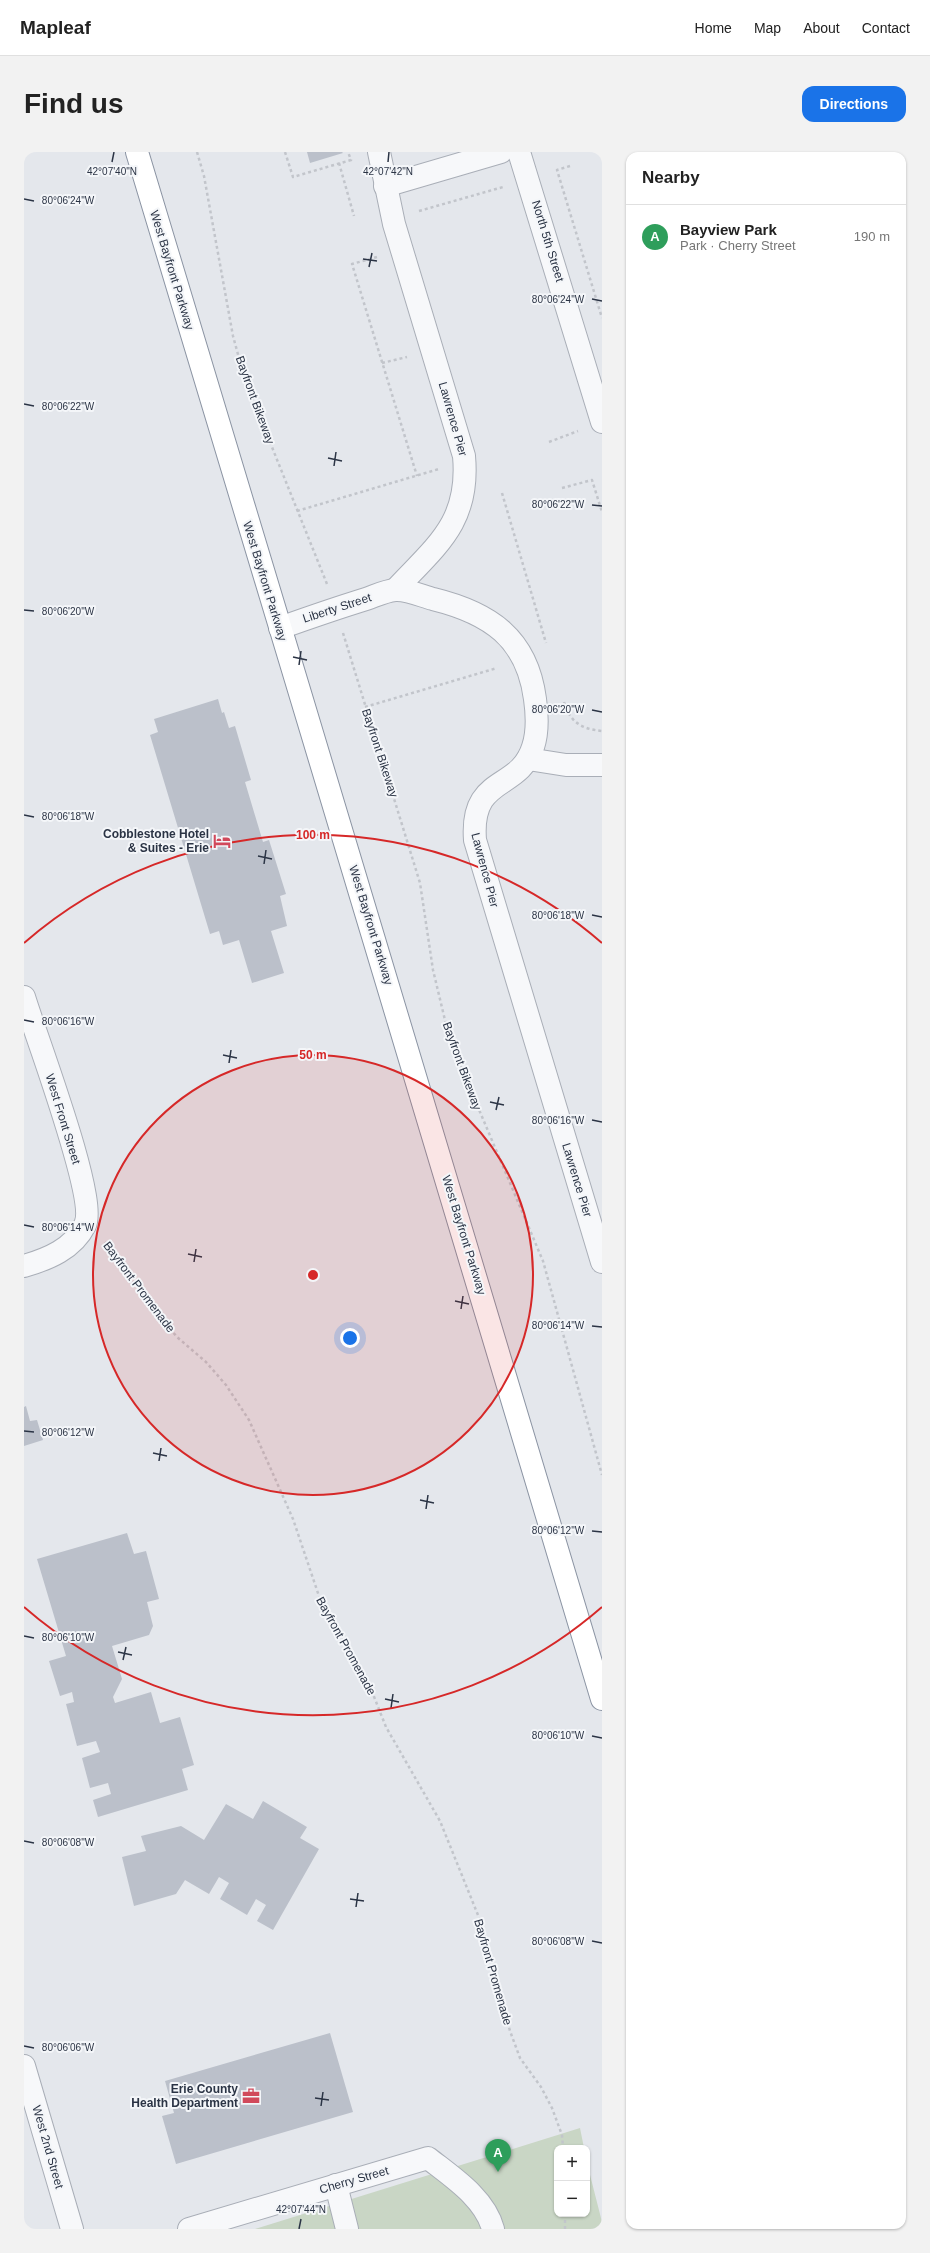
<!DOCTYPE html>
<meta charset="utf-8">
<style>
body{margin:0;font-family:Arial,sans-serif;background:#f2f2f2;color:#222}
.controls{position:absolute;right:12px;bottom:12px;display:grid;overflow:hidden;border-radius:8px;box-shadow:0 1px 3px #0004}
.controls button{width:36px;height:36px;display:grid;place-items:center;padding:0;border:0;border-bottom:1px solid #e0e0e0;background:#fff;color:#222;font:20px sans-serif}
.you{position:absolute;left:326px;top:1186px;width:14px;height:14px;margin:-10px;border:3px solid #fff;border-radius:50%;background:#1a73e8;box-shadow:0 0 0 6px #1a73e833}
.badge{display:grid;place-items:center;width:26px;height:26px;border-radius:50%;background:#1a73e8;color:#fff;font-size:13px;font-weight:700}
.pin{position:absolute;translate:-50% -33px;filter:drop-shadow(0 1px 2px #0008)}
.pin::after{content:'';position:absolute;top:21px;width:14px;height:12px;background:inherit;clip-path:polygon(0 0,100% 0,50% 100%)}
.list{margin:0;padding:0;list-style:none}
h2{display:flex;justify-content:space-between;align-items:center;height:52px;margin:0;padding:0 16px;font-size:17px}
h2 small{font-size:13px;font-weight:400;color:#767676}
.list li{display:grid;grid-template-columns:26px 1fr auto;gap:12px;align-items:center;box-sizing:border-box;height:64px;padding:0 16px;border-top:1px solid #e0e0e0}
.list b{display:block;font-size:15px;white-space:nowrap}
.list p{margin:0;font-size:13px;white-space:nowrap;color:#767676}
.list em{font-size:13px;font-style:normal;color:#767676}
.map{position:relative;flex:none;width:578px;height:2077px;overflow:hidden;border-radius:12px}
header{display:flex;align-items:center;gap:24px;box-sizing:border-box;height:56px;padding:0 20px;background:#fff;border-bottom:1px solid #e0e0e0}
header strong{font-size:19px}
nav{display:flex;gap:22px;margin-inline-start:auto;font-size:14px}
.intro{display:flex;align-items:center;justify-content:space-between;box-sizing:border-box;height:96px;padding:0 24px}
h1{margin:0;font-size:28px}
.button{padding:10px 18px;border-radius:12px;background:#1a73e8;color:#fff;font-size:14px;font-weight:700}
main{display:flex;gap:24px;padding:0 24px}
aside{flex:1;background:#fff;border-radius:12px;box-shadow:0 1px 3px #0004}
.map>svg:first-child{display:block}
</style>
<header>
<strong>Mapleaf</strong>
<nav><a>Home</a><a>Map</a><a>About</a><a>Contact</a></nav>
</header>
<div class="intro"><h1>Find us</h1><a class="button">Directions</a></div>
<main>
<div class="map">
<svg width="578" height="2077" viewBox="0 0 578 2077">
<rect width="100%" height="100%" fill="#e4e7ec"/>
<path fill="#c9d6c5" d="M556 1976 560 1996H533V2062H563V2011L578 2070V2077H231Z"/>
<g fill="#bbc0ca">
<path d="M283 0H318L319 1 286 11Z"/>
<path d="M194 547 198 561 200 560 205 576 211 574 227 628 221 630 239 690 245 688 262 742 256 744 263 774 247 779 260 821 228 831 215 788 199 793 195 779 186 782 126 583 134 580 130 567Z"/>
<path d="M2 1254 6 1269 13 1268 19 1288 0 1294V1255Z"/>
<path d="M103 1381 110 1402 122 1399 135 1447 123 1450 129 1474 125 1483 88 1494 98 1527 89 1545 91 1551 127 1540 136 1571 156 1565 170 1613 158 1617 164 1638 74 1665 69 1648 87 1642 84 1631 66 1636 58 1606 76 1600 72 1589 53 1594 42 1552 50 1550 48 1540 36 1544 25 1509 42 1504 13 1407Z"/>
<path d="M239 1649 283 1675 276 1686 295 1697 249 1778 233 1769 242 1753 232 1747 223 1763 196 1747 205 1731 195 1725 185 1742 161 1728 152 1742 110 1754 98 1705 122 1699 117 1684 157 1674 180 1688 202 1652 229 1667Z"/>
<path d="M306 1881 329 1960 152 2012 138 1964 150 1961 141 1929Z"/>
</g>
<g fill="none" stroke-linecap="round" stroke-linejoin="round">
<g stroke="#a9aeb7" stroke-width="24">
<g id="minor">
<path d="M355 0 370 72 440 304C446 370 413 393 371 438"/>
<path d="M495 0 578 270"/>
<path d="M361 34 477 0"/>
<path d="M256 476C284 466 313 456 342 447 351 444 361 439 371 438 382 437 398 444 409 447 466 461 503 486 511 547 513 561 514 580 509 595 495 640 446 622 451 688L578 1110"/>
<path d="M504 607 542 613H578"/>
<path d="M0 845C11 882 74 1046 61 1073 49 1097 24 1107 0 1114"/>
<path d="M0 1914 48 2077"/>
<path d="M312 2033 323 2077"/>
<path d="M165 2077 404 2006C428 2025 461 2046 469 2077"/>
</g>
</g>
<g stroke="#8b94a3" stroke-width="24">
<path id="highway" d="M113 0C267 516 426 1030 578 1547"/>
</g>
<g stroke="#c2c5cb" stroke-width="2.5" stroke-dasharray="3 3" stroke-linecap="butt">
<path d="M173 0 180 24 209 184 221 228 303 432"/>
<path d="M261 0 269 25 327 8 324 0"/>
<path d="M315 11 330 64"/>
<path d="M546 14 533 18 578 166"/>
<path d="M395 59 479 35"/>
<path d="M353 105 328 112 393 324"/>
<path d="M358 211 383 205"/>
<path d="M525 290 554 279"/>
<path d="M538 336 568 328 578 360"/>
<path d="M478 341 522 491"/>
<path d="M273 359 415 317"/>
<path d="M319 481 396 731 409 818 426 889 519 1109 578 1323"/>
<path d="M540 550C546 570 557 577 578 579"/>
<path d="M341 555 473 516"/>
<path d="M81 1090 129 1156 153 1185 182 1210 202 1233 225 1268 269 1367 298 1453 345 1532 362 1575 416 1669 458 1773 486 1879 496 1906 517 1935 528 1956 538 1983 539 1996"/>
<path d="M541 2062V2077"/>
</g>
<use href="#minor" stroke="#f7f8fa" stroke-width="22"/>
<use href="#highway" stroke="#fff" stroke-width="22"/>
</g>
<path fill="none" stroke="#2b3445" stroke-width="1.5" d="M88 10 90 0M364 10 365 0M0 47 10 49M339 107 353 109M345 115 348 101M568 147 578 149M0 252 10 254M304 306 318 309M310 314 312 300M568 353 578 354M0 458 10 459M269 505 283 508M275 513 277 499M568 558 578 560M0 663 10 665M234 704 248 707M240 712 242 698M568 763 578 765M0 868 10 870M199 903 213 906M205 911 207 898M466 950 480 953M472 958 475 945M568 968 578 970M0 1073 10 1075M164 1102 178 1105M170 1110 172 1097M431 1149 445 1152M437 1157 439 1144M568 1174 578 1175M0 1279 10 1280M129 1301 143 1304M135 1309 137 1296M396 1348 410 1351M402 1357 404 1343M568 1379 578 1380M0 1484 10 1486M94 1500 108 1503M99 1508 102 1495M361 1547 375 1550M367 1556 369 1542M568 1584 578 1586M0 1689 10 1691M326 1747 340 1749M332 1755 334 1741M568 1789 578 1791M0 1894 10 1896M291 1946 305 1948M297 1954 299 1940M275 2077 277 2067"/>
<circle cx="289" cy="1123" r="220" fill="#d62828" fill-opacity=".12"/>
<g fill="none" stroke="#d62828" stroke-width="2">
<circle cx="289" cy="1123" r="220"/>
<path d="M578 1455A440 440 0 0 1 0 1455M0 791A440 440 0 0 1 578 791"/>
</g>
<defs>
<g id="hotel-bare" transform="scale(1.38)"><path d="M-6-4.5h1.5V1H6V5H4.5V3h-9V5H-6ZM-4 0a1.8 1.8 0 1 1 3.6 0ZM.5 0V-2.5h3Q6-2.5 6 0Z" fill="#d1495b" stroke="#f4f6f9" stroke-width="2.5" paint-order="stroke"/></g>
<g id="office-bare" transform="scale(1.38)"><path d="M-6-3h4V-5.5h4V-3h4V5H-6ZM-1-4.5V-3h2v-1.5ZM-6 0V1H6V0Z" fill="#d1495b" stroke="#f4f6f9" stroke-width="2.5" paint-order="stroke"/></g>
</defs>
<g fill-rule="evenodd">
<use href="#hotel-bare" x="198" y="689"/>
<use href="#office-bare" x="227" y="1944"/>
</g>
<g text-anchor="middle" dominant-baseline="central" stroke-width="4" stroke-linejoin="round" paint-order="stroke">
<g font-size="12" fill="#2b3445" stroke="#f4f6f9">
<text transform="translate(524 89) rotate(73)">North 5th Street</text>
<text transform="translate(148 118) rotate(73)">West Bayfront Parkway</text>
<text transform="translate(231 248) rotate(70)">Bayfront Bikeway</text>
<text transform="translate(429 267) rotate(74)">Lawrence Pier</text>
<text transform="translate(241 429) rotate(73)">West Bayfront Parkway</text>
<text transform="translate(313 456) rotate(-18)">Liberty Street</text>
<text transform="translate(356 601) rotate(72)">Bayfront Bikeway</text>
<text transform="translate(461 718) rotate(75)">Lawrence Pier</text>
<text transform="translate(347 773) rotate(73)">West Bayfront Parkway</text>
<text transform="translate(438 914) rotate(70)">Bayfront Bikeway</text>
<text transform="translate(39 967) rotate(73)">West Front Street</text>
<text transform="translate(553 1028) rotate(73)">Lawrence Pier</text>
<text transform="translate(440 1083) rotate(73)">West Bayfront Parkway</text>
<text transform="translate(115 1135) rotate(53)">Bayfront Promenade</text>
<text transform="translate(322 1494) rotate(61)">Bayfront Promenade</text>
<text transform="translate(469 1820) rotate(74)">Bayfront Promenade</text>
<text transform="translate(24 1995) rotate(74)">West 2nd Street</text>
<text transform="translate(330 2028) rotate(-16)">Cherry Street</text>
</g>
<g font-size="12" font-weight="bold" fill="#2b3445" stroke="#f4f6f9" text-anchor="end">
<text x="185" y="682">Cobblestone Hotel<tspan x="185" dy="14">&amp; Suites - Erie</tspan></text>
<text x="214" y="1937">Erie County<tspan x="214" dy="14">Health Department</tspan></text>
</g>
</g>
<g font-size="10" text-anchor="middle" fill="#2b3445" stroke="#f4f6f9" stroke-width="4" stroke-linejoin="round" paint-order="stroke">
<text x="88" y="23">42°07'40"N</text>
<text x="364" y="23">42°07'42"N</text>
<text x="44" y="52">80°06'24"W</text>
<text x="534" y="151">80°06'24"W</text>
<text x="44" y="258">80°06'22"W</text>
<text x="534" y="356">80°06'22"W</text>
<text x="44" y="463">80°06'20"W</text>
<text x="534" y="561">80°06'20"W</text>
<text x="44" y="668">80°06'18"W</text>
<text x="534" y="767">80°06'18"W</text>
<text x="44" y="873">80°06'16"W</text>
<text x="534" y="972">80°06'16"W</text>
<text x="44" y="1079">80°06'14"W</text>
<text x="534" y="1177">80°06'14"W</text>
<text x="44" y="1284">80°06'12"W</text>
<text x="534" y="1382">80°06'12"W</text>
<text x="44" y="1489">80°06'10"W</text>
<text x="534" y="1587">80°06'10"W</text>
<text x="44" y="1694">80°06'08"W</text>
<text x="534" y="1793">80°06'08"W</text>
<text x="44" y="1899">80°06'06"W</text>
<text x="277" y="2061">42°07'44"N</text>
</g>
<circle cx="289" cy="1123" r="6" fill="#d62828" stroke="#f4f6f9" stroke-width="2"/>
<g font-size="12" text-anchor="middle" font-weight="bold" fill="#d62828" stroke="#f4f6f9" stroke-width="4" stroke-linejoin="round" paint-order="stroke">
<text x="289" y="687">100 m</text>
<text x="289" y="907">50 m</text>
</g>
</svg>
<div class="controls">
<button>+</button>
<button>−</button>
</div>
<div class="you"></div>
<div class="pin badge" style="left:474px;top:2020px;background:#2e9e5b">A</div>
</div>
<aside>
<h2>Nearby<small></small></h2>
<ul class="list">
<li><span class="badge" style="background:#2e9e5b">A</span><div><b>Bayview Park</b><p>Park · Cherry Street</p></div><em>190 m</em></li>
</ul>
</aside>
</main>
